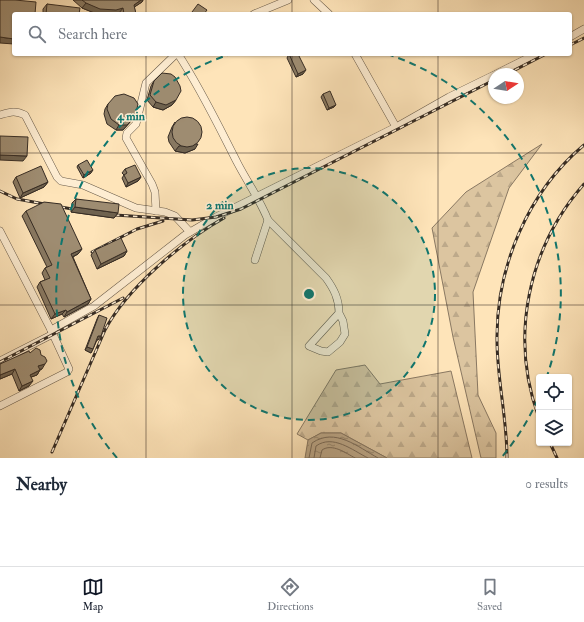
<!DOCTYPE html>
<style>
body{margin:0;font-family:"IM FELL Double Pica",serif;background:#f2f2f3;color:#1f2937}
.controls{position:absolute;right:12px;bottom:12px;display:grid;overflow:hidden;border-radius:4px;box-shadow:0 1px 3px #0004}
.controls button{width:36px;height:36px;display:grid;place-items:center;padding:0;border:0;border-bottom:1px solid #e0e1e3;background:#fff;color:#1f2937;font:20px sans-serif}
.compass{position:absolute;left:488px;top:68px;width:36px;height:36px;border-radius:50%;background:#fff;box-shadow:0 1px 3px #0004;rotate:78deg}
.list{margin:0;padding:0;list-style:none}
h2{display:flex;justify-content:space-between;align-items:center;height:52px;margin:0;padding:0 16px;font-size:17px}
h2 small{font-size:13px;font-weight:400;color:#747a83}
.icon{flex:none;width:22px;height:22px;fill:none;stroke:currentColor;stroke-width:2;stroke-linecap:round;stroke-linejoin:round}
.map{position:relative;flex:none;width:584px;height:458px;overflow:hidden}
.search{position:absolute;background:#fff;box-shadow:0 1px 3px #0004;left:12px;right:12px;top:12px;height:44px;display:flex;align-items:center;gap:10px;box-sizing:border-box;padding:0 14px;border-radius:4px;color:#747a83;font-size:15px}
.sheet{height:108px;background:#fff}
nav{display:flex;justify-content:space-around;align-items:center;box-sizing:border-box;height:56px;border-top:1px solid #e0e1e3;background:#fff;font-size:11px;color:#747a83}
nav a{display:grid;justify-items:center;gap:2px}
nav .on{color:#111827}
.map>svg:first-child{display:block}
</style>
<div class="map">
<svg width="584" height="458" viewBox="0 0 584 458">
<defs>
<pattern id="forest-firs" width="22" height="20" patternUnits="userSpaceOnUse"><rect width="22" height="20" fill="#dcc5a0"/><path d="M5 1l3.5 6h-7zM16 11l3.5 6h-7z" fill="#bda98a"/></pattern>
<pattern id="water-ripples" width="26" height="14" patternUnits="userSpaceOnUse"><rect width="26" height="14" fill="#baa586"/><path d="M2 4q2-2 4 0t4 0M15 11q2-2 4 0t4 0" fill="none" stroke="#98876d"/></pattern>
</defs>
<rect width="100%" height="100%" fill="#fee4b9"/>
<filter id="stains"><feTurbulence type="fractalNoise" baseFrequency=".005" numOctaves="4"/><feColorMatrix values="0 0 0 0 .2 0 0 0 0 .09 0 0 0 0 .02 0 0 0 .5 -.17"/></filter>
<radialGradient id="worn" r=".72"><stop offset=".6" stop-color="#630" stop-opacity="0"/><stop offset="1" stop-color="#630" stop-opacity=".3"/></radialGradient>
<g fill="url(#forest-firs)" stroke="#897862">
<path d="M542 144 509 188 473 292 478 395 496 433V458H481L453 337 432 228 466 192Z"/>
<path d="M365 365 380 384 451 371 472 458H387L341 433H321L308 440 297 434 336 370Z"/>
</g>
<path fill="url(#water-ripples)" stroke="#85755f" d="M321 433H341L387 458H305L308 440Z"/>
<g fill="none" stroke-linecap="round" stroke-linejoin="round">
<g stroke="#786855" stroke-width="1">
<path d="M309 458 312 443C335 427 358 447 378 458"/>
<path d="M314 458 316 446C333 434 352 450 368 458"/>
<path d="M320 458 322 450C332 443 346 453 355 458"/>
</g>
<g stroke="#685a49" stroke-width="8">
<g id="minor">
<path d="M314 0 329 14"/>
<path d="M254 14 288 0"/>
<path d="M570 37 584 29"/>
<path d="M178 54C201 89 219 127 238 164 248 183 260 200 268 220L255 260"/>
<path d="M355 54 396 127"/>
<path d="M496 74 536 54"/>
<path d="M0 115C10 112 15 110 25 115L57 177 61 181 83 185 136 208 165 212 175 216 190 232"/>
<path d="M156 211 155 192 152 184 126 138 127 133 136 124 146 83 176 54"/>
<path d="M268 220 326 278C334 289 339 299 339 313L309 346 321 351 328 352 340 342 345 334 343 321 339 313"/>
<path d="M0 231 51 330 69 369 67 372 0 406"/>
<path d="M51 330 94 306 185 235 216 217 398 126 449 97 494 75"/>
<path d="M0 361 53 334"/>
</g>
</g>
<use href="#minor" stroke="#feedd2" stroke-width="7"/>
<g stroke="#362c24" stroke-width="3">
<g id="rail">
<path d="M570 45 584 38"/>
<path d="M507 74 546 54"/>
<path d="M0 191 17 199 72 209"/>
<path d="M115 215 192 220 216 217 241 209 494 80"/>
<path d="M92 252 137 229 163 221"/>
<path d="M0 362 123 298"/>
<path d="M539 418C509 337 528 248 584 184"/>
<path d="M550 443 557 458"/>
<path d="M52 452 105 330C127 288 183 241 224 218"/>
<path d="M507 458C507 418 497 379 497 340 496 267 528 192 584 145"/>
</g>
</g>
<use href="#rail" stroke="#feedd2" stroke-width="1.5" stroke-dasharray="4.5" stroke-linecap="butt"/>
</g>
<g fill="#887861" stroke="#362c24">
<path d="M73 0H143L142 2 134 7 136 14H119V13L97 14 82 8Z"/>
<path d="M47 4 79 14H43V9Z"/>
<path d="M289 54 303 74 296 77 287 58Z"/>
<path d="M154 81 176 100 172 105 163 110 153 107 147 100 151 86Z"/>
<path d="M323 94 336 105 334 107 327 110 321 97Z"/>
<path d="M108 104 135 117 131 121 123 130H116L107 124 104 114 105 109Z"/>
<path d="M175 122 195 149 185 153 175 151 169 142 168 137 172 127Z"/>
<path d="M78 165 91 173 83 178 77 167Z"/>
<path d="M125 169 141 177 138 181 126 187 122 178 124 175 122 173Z"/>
<path d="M16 177 48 182 44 187 20 198 13 182Z"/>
<path d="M76 199 118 213 114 218 71 212 72 203Z"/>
<path d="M26 211 82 249 78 254 73 257 91 299 88 304 64 317 62 314 51 319 37 287 40 282 45 280 42 273 45 268 47 267 22 216Z"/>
<path d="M95 250 127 251 124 256 97 269 91 255Z"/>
<path d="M99 315 98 340H97L93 349 91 353 85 350 97 319Z"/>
<path d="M30 353 42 369 40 370 37 375 31 377 29 386 19 391 12 374 0 379V364Z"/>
</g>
<g fill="#6f624f" stroke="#362c24">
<path d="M141 0H143L142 2 130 10 134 5Z"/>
<path d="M86 3 123 8 119 13 117 14H97L82 8Z"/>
<path d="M0 37 14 39V44L0 43Z"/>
<path d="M306 70 303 74 296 77 298 74Z"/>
<path d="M176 100 172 105 163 110 153 107 156 102Z"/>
<path d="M336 105 334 107 327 110 329 108Z"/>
<path d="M135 117 131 121 123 130H116L119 125Z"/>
<path d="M198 144 195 149 185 153 175 151 179 146Z"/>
<path d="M0 155 27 156 23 161 0 160Z"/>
<path d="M93 170 91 173 83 178 84 175Z"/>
<path d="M141 177 138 181 126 187 128 183Z"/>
<path d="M48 182 44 187 20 198 23 193Z"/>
<path d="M75 207 118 213 114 218 71 212Z"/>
<path d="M82 249 78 254 68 259 71 254Z"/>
<path d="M127 251 124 256 97 269 101 264Z"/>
<path d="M91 299 88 304 64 317 67 312Z"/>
<path d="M66 310 62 314 51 319 55 314Z"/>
<path d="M98 336H101L98 340 96 339Z"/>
<path d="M87 347 93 349 91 353 85 350Z"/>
<path d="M45 364 42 369 35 370 38 366Z"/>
<path d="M15 369 12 374 0 379V375Z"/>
<path d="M40 370 37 375 26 379 30 375Z"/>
<path d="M33 381 29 386 19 391 22 386Z"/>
</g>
<g fill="#9e8c71" stroke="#362c24">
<path d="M0 0H15L36 2 35 14H14V39L0 37Z"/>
<path d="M82 0H141L134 5 136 14H124L123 8 116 10 100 9 86 3Z"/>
<path d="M47 4 80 8 79 14H46Z"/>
<path d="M198 4 207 10 204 14H194L192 12Z"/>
<path d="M289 54H298L306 70 298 74Z"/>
<path d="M162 73 171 74 175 77 180 86 181 91 176 100 166 105 156 102 150 95 154 81Z"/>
<path d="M330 91 336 105 329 108 323 94Z"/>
<path d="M124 94 134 98 138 104 135 117 127 125H119L111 119 107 109 108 104 115 96Z"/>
<circle cx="187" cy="132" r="15"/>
<path d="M0 136 28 137 27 156 0 155Z"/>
<path d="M87 160 93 170 84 175 78 165Z"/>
<path d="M135 165 141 177 128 183 124 175 127 173 125 169Z"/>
<path d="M41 166 48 182 23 193 16 177Z"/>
<path d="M76 199 119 204 118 213 75 207Z"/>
<path d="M44 202 61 204 82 249 71 254 91 299 67 312 66 310 55 314 40 282 50 278 45 268 52 265 26 211Z"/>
<path d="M121 238 127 251 101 264 95 250Z"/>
<path d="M99 315 107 318 101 336H98L93 349 87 347Z"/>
<path d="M36 348 40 350 41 355 45 357 47 361 45 364 38 366 40 370 30 375 33 381 22 386 15 369 0 375V364L29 351 30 353Z"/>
</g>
<path fill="none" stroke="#362c24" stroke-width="1" stroke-opacity="0.55" d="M146 0V14M292 0V14M438 0V14M146 54V458M292 54V458M438 54V458M0 153H584M0 305H584"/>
<circle cx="309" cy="294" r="126" fill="#0f766e" fill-opacity=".12"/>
<g fill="none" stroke="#0f766e" stroke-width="2" stroke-dasharray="7 5">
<circle cx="309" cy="294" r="126"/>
<path d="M538 399A252 252 0 0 1 501 458M117 458A252 252 0 0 1 231 54M387 54A252 252 0 0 1 547 376"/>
</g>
<circle cx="309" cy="294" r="6" fill="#0f766e" stroke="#feedd2" stroke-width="2"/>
<g font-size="12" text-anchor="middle" font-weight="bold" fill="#0f766e" stroke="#feedd2" stroke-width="3" stroke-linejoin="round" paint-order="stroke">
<text x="131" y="120">4 min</text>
<text x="220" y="209">2 min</text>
</g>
<rect width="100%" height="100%" filter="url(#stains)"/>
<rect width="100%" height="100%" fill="url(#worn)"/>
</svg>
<div class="controls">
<button><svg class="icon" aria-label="locate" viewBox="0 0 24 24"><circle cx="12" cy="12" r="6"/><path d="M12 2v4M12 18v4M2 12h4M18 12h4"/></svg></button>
<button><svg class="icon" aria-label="layers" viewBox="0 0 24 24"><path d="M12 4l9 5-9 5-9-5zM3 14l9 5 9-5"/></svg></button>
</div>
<svg class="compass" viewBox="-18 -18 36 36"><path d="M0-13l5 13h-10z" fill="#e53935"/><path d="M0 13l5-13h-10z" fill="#747a83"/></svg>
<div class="search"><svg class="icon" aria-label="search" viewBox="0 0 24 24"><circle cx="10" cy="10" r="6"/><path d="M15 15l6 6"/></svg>Search here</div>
</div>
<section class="sheet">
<h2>Nearby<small>0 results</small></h2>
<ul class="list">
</ul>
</section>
<nav>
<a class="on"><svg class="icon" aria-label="map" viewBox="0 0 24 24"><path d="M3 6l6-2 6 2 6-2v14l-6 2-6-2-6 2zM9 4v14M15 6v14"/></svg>Map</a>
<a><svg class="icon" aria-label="directions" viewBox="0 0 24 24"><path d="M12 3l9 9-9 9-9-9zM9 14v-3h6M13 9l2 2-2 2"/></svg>Directions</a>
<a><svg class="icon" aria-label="saved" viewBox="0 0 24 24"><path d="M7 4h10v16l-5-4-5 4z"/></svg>Saved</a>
</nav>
